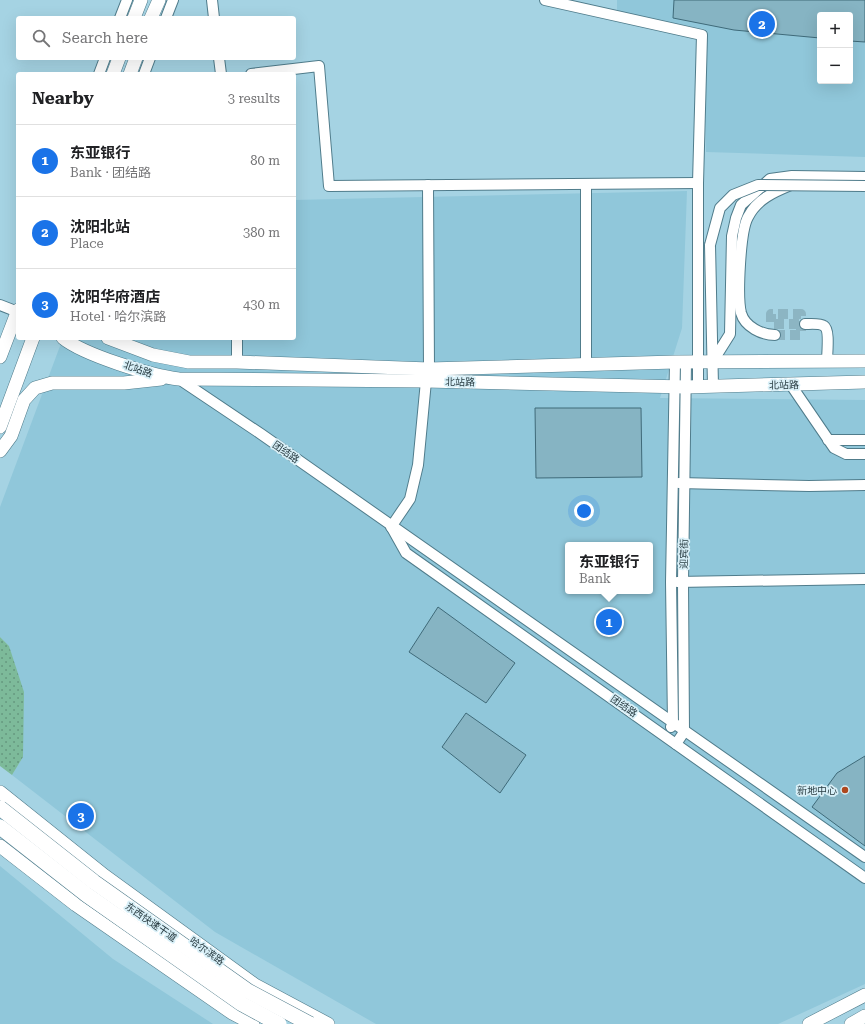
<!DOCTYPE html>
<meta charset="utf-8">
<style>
body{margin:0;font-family:"Roboto Serif","Noto Sans SC",serif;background:#f2f2f2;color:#202124}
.controls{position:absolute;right:12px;top:12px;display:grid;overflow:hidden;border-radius:4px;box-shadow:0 4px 16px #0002}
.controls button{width:36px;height:36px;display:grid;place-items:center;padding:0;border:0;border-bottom:1px solid #e0e0e0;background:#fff;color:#202124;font:20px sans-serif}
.you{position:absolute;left:584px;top:511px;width:14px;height:14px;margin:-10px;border:3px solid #fff;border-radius:50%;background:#1a73e8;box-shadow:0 0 0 6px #1a73e833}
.badge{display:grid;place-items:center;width:26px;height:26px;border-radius:50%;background:#1a73e8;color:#fff;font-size:13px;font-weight:700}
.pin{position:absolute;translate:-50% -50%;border:2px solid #fff;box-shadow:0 1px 4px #0006}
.popup{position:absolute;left:565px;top:542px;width:88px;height:52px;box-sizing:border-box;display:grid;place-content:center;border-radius:4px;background:#fff;filter:drop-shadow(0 1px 3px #0005);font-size:13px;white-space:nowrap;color:#757577}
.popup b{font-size:15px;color:#202124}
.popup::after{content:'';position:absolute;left:50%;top:100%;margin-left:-8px;border:8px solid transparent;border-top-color:#fff}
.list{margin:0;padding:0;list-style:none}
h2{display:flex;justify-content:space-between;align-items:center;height:52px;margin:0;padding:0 16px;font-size:17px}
h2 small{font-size:13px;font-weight:400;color:#757577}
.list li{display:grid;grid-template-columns:26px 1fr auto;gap:12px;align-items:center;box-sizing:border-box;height:72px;padding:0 16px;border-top:1px solid #e0e0e0}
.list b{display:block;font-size:15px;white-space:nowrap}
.list p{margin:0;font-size:13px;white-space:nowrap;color:#757577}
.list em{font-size:13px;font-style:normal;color:#757577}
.icon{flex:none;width:22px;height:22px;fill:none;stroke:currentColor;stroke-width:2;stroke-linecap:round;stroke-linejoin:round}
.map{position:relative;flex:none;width:865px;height:1024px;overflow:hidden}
.search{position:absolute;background:#fff;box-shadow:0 4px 16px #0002;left:16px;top:16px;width:280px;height:44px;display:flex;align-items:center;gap:10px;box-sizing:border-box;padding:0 14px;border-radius:4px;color:#757577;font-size:15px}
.panel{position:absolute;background:#fff;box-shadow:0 4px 16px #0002;left:16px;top:72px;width:280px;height:268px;border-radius:4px}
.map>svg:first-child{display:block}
</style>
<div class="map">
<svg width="865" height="1024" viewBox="0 0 865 1024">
<defs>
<pattern id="park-dots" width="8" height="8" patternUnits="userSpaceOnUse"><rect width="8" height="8" fill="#7dba9a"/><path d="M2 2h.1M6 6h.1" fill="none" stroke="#66987f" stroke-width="1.8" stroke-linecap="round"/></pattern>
</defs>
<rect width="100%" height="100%" fill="#a5d3e3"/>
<g fill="#90c7da" fill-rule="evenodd">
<path d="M617 0H865V157L706 152 705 29 617 13ZM820 15H850V81H820Z"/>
<path d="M687 191 682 328 660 398 865 400V984L778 1024H376L215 932 12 775 23 757 9 646 0 637V507L63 338H294V200ZM568 545H650V591H568Z"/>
<path d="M0 866 113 959 213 1024H0Z"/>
</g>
<path fill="url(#park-dots)" d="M0 637 9 646 24 692 23 757 12 775 0 766Z"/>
<g fill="#86b4c3" stroke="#3f6a79">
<path d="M674 0H865V42L850 41V15H820V38L734 30 673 18Z"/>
<path d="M535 408H641L642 477 536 478Z"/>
<path d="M438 607 515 663 486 703 409 652Z"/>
<path d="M466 713 526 755 500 793 442 747Z"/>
<path d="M865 756V846L812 807 837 773Z"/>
</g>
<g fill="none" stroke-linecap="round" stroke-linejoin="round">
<path stroke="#8cb5c3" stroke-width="10" stroke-dasharray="10 5" stroke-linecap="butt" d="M775 335H801V314H771V324H805"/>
<g stroke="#507c8b" stroke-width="12">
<g id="minor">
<path d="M212 0 214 18"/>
<path d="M545 0 702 35 698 183V387"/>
<path d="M120 18 127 0"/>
<path d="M166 18 173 0"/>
<path d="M219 58 221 74"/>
<path d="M99 74 105 58"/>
<path d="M144 74 150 58"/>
<path d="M251 74 319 66 329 186 698 183"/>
<path d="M710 245 713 386"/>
<path d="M0 305 18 312"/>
<path d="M805 324C811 324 820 323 824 326 830 330 827 353 827 361"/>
<path d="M775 335C762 335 745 327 741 313 737 297 740 231 748 217 757 199 774 192 791 185"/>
<path d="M237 338V362"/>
<path d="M713 361 730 334 732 236 736 218 741 205 770 179 792 176 865 177"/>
<path d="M586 364V184"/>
<path d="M179 379 261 434 865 857"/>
<path d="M791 385 834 448 846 454H865"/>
<path d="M828 440H865"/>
<path d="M679 483 809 486 865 485"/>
<path d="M391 527 410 499 418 465 426 381 429 369 428 185"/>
<path d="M392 528 406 553 865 878"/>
<path d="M677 582 865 579"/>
<path d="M671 727 673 723 671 582 675 362"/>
<path d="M676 744 684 732 683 582 686 362"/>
</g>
</g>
<g stroke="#507c8b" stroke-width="14">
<g id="major">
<path d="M134 18 141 0"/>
<path d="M151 18 159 0"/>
<path d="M113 74 119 58"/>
<path d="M130 74 136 58"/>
<path d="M63 338C84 355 152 376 179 379L426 381 686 387 865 382"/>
<path d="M108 338 153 355 189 362H237L429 369 675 362 865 361"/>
<path d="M0 357 18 310"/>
<path d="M0 427 33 338"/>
<path d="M0 451 11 436 24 400 35 388 52 383H124L161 379"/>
<path d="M0 792 105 876 255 985 328 1024"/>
<path d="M0 846 76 905 232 1013 253 1024"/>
<path d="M809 1024 865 995"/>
<path d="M851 1024 865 1016"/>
</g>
</g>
<use href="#minor" stroke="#fff" stroke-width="10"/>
<use href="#major" stroke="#fff" stroke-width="13"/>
<g stroke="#507c8b" stroke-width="12" stroke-linecap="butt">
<path id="minor-bridge" d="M710 245 720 208 733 195 758 185 865 186"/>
</g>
<g stroke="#507c8b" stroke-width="16" stroke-linecap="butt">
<g id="highway-bridge">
<path d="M0 808 94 882 248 991 310 1024"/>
<path d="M0 827 87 895 242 1004 279 1024"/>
</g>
</g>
<use href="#minor-bridge" stroke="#fff" stroke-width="10"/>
<use href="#highway-bridge" stroke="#fff" stroke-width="15"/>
</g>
<circle fill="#ae481e" stroke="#d9f0f8" stroke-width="1.5" cx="845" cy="790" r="4"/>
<g text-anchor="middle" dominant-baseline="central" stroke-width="3.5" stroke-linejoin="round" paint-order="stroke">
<g font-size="10" fill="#293c42" stroke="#d9f0f8">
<text transform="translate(138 369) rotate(19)">北站路</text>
<text transform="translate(460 382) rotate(1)">北站路</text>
<text transform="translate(784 385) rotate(-1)">北站路</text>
<text transform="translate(286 452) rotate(35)">团结路</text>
<text transform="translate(684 554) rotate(-89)">迎宾街</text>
<text transform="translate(624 706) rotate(35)">团结路</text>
<text transform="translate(151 922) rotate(35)">东西快速干道</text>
<text transform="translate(207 951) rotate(36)">哈尔滨路</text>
</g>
<g font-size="10" fill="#293c42" stroke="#d9f0f8" text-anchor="end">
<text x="837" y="790">新地中心</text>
</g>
</g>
</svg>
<div class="controls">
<button>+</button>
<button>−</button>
</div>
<div class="you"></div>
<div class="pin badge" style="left:609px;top:622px">1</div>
<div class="popup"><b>东亚银行</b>Bank</div>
<div class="pin badge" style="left:762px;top:24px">2</div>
<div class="pin badge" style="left:81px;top:816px">3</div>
<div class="search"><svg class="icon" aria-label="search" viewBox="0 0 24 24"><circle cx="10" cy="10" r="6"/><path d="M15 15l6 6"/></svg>Search here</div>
<section class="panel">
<h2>Nearby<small>3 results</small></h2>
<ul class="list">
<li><span class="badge">1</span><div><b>东亚银行</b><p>Bank · 团结路</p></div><em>80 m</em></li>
<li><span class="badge">2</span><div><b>沈阳北站</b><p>Place</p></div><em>380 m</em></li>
<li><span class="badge">3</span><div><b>沈阳华府酒店</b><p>Hotel · 哈尔滨路</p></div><em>430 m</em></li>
</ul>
</section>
</div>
